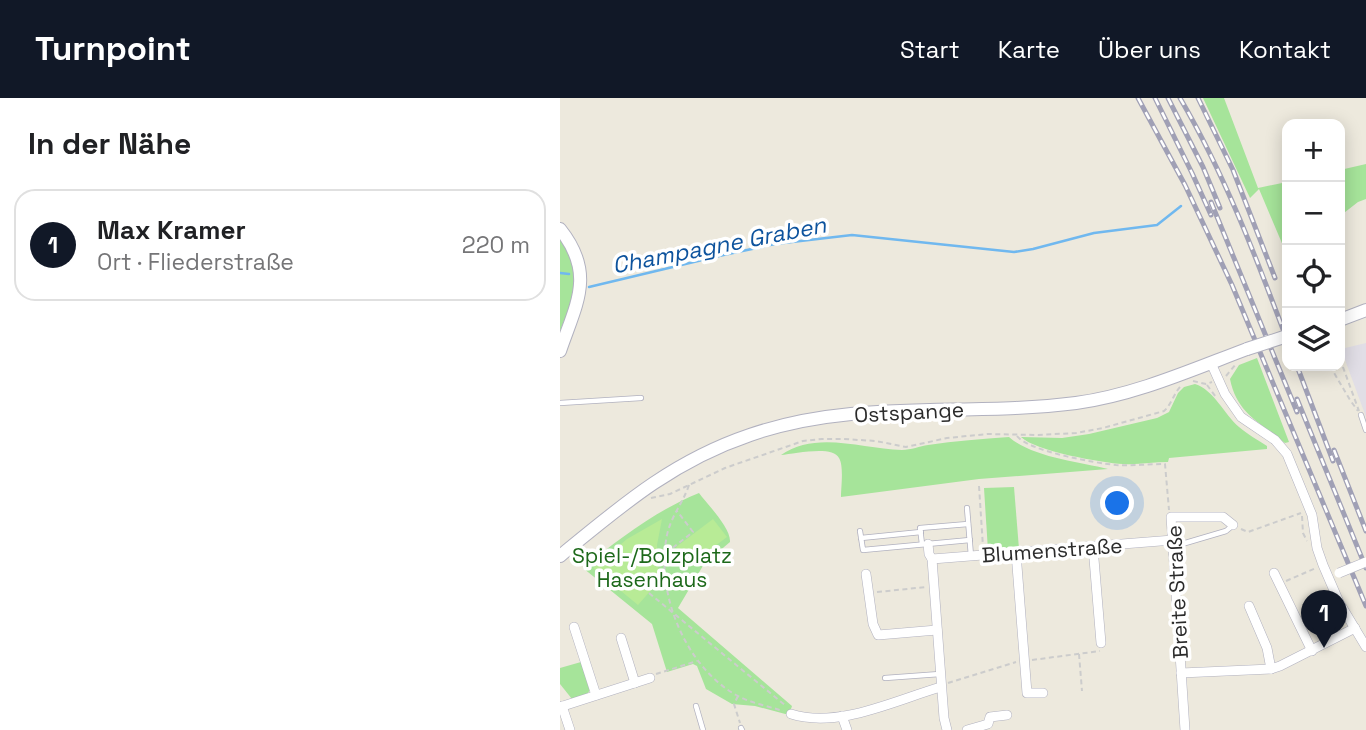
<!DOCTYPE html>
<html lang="de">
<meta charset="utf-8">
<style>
body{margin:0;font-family:"Space Grotesk",sans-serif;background:#f6f6f6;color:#202124}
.controls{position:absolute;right:21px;top:21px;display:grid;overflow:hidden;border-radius:14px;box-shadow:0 4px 18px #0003}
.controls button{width:63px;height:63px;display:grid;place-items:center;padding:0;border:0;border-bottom:2px solid #e0e0e0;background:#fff;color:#202124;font:35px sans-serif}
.you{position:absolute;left:558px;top:406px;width:24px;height:24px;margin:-18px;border:5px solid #fff;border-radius:50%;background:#1a73e8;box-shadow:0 0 0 10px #1a73e833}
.badge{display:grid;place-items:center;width:46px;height:46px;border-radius:50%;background:#111827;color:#fff;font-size:23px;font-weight:700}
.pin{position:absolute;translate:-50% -58px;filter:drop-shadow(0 2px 4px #0008)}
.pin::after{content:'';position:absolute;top:37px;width:24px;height:21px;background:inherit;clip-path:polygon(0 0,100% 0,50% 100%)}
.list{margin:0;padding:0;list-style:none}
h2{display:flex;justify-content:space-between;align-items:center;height:91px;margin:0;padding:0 28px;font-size:30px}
h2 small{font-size:23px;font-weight:400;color:#757577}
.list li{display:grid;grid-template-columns:46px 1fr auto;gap:21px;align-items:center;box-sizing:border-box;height:112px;margin:0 14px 14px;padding:0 14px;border:2px solid #e0e0e0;border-radius:21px}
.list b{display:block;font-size:26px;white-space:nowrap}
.list p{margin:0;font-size:23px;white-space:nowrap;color:#757577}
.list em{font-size:23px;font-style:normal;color:#757577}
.icon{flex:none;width:38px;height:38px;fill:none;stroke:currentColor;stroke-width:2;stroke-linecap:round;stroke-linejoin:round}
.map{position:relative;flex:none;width:806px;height:632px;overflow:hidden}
header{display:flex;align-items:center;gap:42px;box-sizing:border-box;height:98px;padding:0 35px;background:#111827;color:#fff}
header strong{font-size:33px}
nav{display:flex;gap:38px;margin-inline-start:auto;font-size:24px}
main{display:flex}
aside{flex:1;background:#fff}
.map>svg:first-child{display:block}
</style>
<header>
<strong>Turnpoint</strong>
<nav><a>Start</a><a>Karte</a><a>Über uns</a><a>Kontakt</a></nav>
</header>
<main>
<aside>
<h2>In der Nähe<small></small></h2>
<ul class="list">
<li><span class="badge">1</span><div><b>Max Kramer</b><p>Ort · Fliederstraße</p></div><em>220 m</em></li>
</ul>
</aside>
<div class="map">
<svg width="806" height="632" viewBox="0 0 806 632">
<rect width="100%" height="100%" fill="#ede9dd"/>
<path fill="#e1dee6" d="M806 245V319L781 251Z"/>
<g fill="#a6e49a">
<path d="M643 0H664L698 90 727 84V157L699 91 690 100Z"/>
<path d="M806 66V101L798 104 780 118V72Z"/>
<path d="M3 140C6 149 11 158 13 167 19 187 8 214 0 233V143Z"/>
<path d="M697 260 729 344 725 345C700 324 677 316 670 281L679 267Z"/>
<path d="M635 286C654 292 664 316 679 329 687 336 698 342 707 348V351L609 360 608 364C593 364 578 367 563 366 542 365 475 353 461 339L502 340 529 336 597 320 609 314 618 295 624 289Z"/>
<path d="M449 339C471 359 519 364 548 371L419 381 281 399C281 389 284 368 279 360 273 347 234 356 221 357 256 332 303 351 342 352 351 352 360 348 368 347 395 343 422 341 449 339Z"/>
<path d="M454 389 459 451 428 453 424 390Z"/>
<path d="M139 395C148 407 171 430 170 444L144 466 118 510 232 608 229 617 195 608 172 606 146 591 137 568 133 566 107 574 92 526 23 470C59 441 95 413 139 395Z"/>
<path d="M21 564 30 592 27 596 12 601 0 586V570Z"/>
</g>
<g fill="#b8eb96">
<path d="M102 421 97 447 99 483 78 507 33 470 67 441Z"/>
<path d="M153 421 167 439 130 467 116 449Z"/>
</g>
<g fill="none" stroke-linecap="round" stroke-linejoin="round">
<g stroke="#70b8ef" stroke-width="2.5">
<path d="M0 175 9 176"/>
<path d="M29 189 159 158 215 146 292 137 454 154 473 151 534 135 597 127 621 108"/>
</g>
<g stroke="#b1b1bf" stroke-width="6">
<g id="lane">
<path d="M0 305 81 300"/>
<path d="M801 317 806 332"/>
<path d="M407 410 411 458"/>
<path d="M300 433 303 452 410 442"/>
<path d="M301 440 361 434"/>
<path d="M362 446 360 430 408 426"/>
<path d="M622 446 666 433 672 428"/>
<path d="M325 580 380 576"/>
<path d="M136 608 143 632"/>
<path d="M181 630 182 632"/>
</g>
</g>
<g stroke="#b1b1bf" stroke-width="10">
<g id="street">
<path d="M651 265 665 296 681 319 715 342 727 356 752 417 757 450 763 467 779 504 806 549"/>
<path d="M368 446 369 456 372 461 384 620 387 632"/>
<path d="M533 449 541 545"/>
<path d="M456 455 467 595H483"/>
<path d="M372 461 613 442"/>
<path d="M714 475 752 553"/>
<path d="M306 476 313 526 318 537 377 532"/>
<path d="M689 508 707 550 711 571"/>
<path d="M14 529 36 597"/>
<path d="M61 540 75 585"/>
<path d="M621 575 711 571 720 568 795 530"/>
<path d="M2 608 10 632"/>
<path d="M0 609 90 580"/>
<path d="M231 616C279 631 335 602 381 589"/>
<path d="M282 618 287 632"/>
<path d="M407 632 428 626 430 619 447 617"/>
<path d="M625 632 611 419H663L673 427"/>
</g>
</g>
<g stroke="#b1b1bf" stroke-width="14">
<g id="secondary">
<path d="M0 131C36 176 16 206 0 253"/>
<path d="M780 222 806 212"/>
<path d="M0 458C62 407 113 363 190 337 295 300 408 319 516 305 575 297 631 272 687 251"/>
</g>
</g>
<g stroke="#ccc" stroke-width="2" stroke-dasharray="5 3.5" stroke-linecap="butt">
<path d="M780 261 799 313"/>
<path d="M770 268 790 302 798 313"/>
<path d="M666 278 676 266"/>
<path d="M633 283 646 286 652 284"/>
<path d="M647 287 656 299"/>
<path d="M457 338C468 353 535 365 556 367 572 368 589 366 605 366L609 412"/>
<path d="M129 387C123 405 111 418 107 437 95 494 125 568 176 597 190 605 208 608 223 613"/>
<path d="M419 388 423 449"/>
<path d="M91 400 110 396 165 370 243 343 262 341H283L316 343 346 349 387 340 428 336 478 337 516 335 543 330 604 313C612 306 614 294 622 287"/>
<path d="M742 418 743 435 747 443"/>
<path d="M681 431 688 434 741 415"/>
<path d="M106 455 133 434 117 413"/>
<path d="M726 483 756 470"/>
<path d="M317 494 367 489"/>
<path d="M89 495 226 608"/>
<path d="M519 556 522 593"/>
<path d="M472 562 540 553"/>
<path d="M96 576 137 563"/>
<path d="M388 585 456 564"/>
<path d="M178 598 174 606 180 625"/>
</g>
<use href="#lane" stroke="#fff" stroke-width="4.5"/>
<use href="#street" stroke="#fff" stroke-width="9"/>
<use href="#secondary" stroke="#fff" stroke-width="12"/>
<g stroke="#a0a0b5" stroke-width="5">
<g id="rail">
<path d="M578 0 625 87 672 187 806 508"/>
<path d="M595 0 632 75 651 117"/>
<path d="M608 0 643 69 660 110"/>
<path d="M620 0C665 77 696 159 727 242"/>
<path d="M638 0 673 72 715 180"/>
<path d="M651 104 737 314"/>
<path d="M737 268 773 363"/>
<path d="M737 301 806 470"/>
<path d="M774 352 806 433"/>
</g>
</g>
<use href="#rail" stroke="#fff" stroke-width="2.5" stroke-dasharray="8" stroke-linecap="butt"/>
<g stroke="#b1b1bf" stroke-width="10" stroke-linecap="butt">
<path id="street-bridge" d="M779 475 806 464"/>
</g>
<g stroke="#b1b1bf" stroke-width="14" stroke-linecap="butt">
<path id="secondary-bridge" d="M687 251 727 238"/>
</g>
<use href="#street-bridge" stroke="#fff" stroke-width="9"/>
<use href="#secondary-bridge" stroke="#fff" stroke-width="12"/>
</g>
<g text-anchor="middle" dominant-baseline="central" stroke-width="7" stroke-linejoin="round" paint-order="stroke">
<g font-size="21" fill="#2b2b2b" stroke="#fff">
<text transform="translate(349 314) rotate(-3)">Ostspange</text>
<text transform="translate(492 452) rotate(-4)">Blumenstraße</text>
<text transform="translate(617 494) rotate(-93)">Breite Straße</text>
</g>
<g font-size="21" fill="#1d691a" stroke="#fff">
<text x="92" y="457">Spiel-/Bolzplatz<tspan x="92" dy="24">Hasenhaus</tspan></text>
</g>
<g font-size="23" font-style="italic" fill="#0d539d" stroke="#fff">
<text transform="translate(159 147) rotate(-11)">Champagne Graben</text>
</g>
</g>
</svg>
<div class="controls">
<button>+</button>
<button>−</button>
<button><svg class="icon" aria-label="locate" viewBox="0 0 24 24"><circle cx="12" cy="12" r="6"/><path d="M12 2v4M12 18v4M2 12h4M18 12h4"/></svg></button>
<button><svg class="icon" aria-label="layers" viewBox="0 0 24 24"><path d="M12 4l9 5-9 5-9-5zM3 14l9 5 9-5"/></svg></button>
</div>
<div class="you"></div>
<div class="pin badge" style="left:764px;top:550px">1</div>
</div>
</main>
